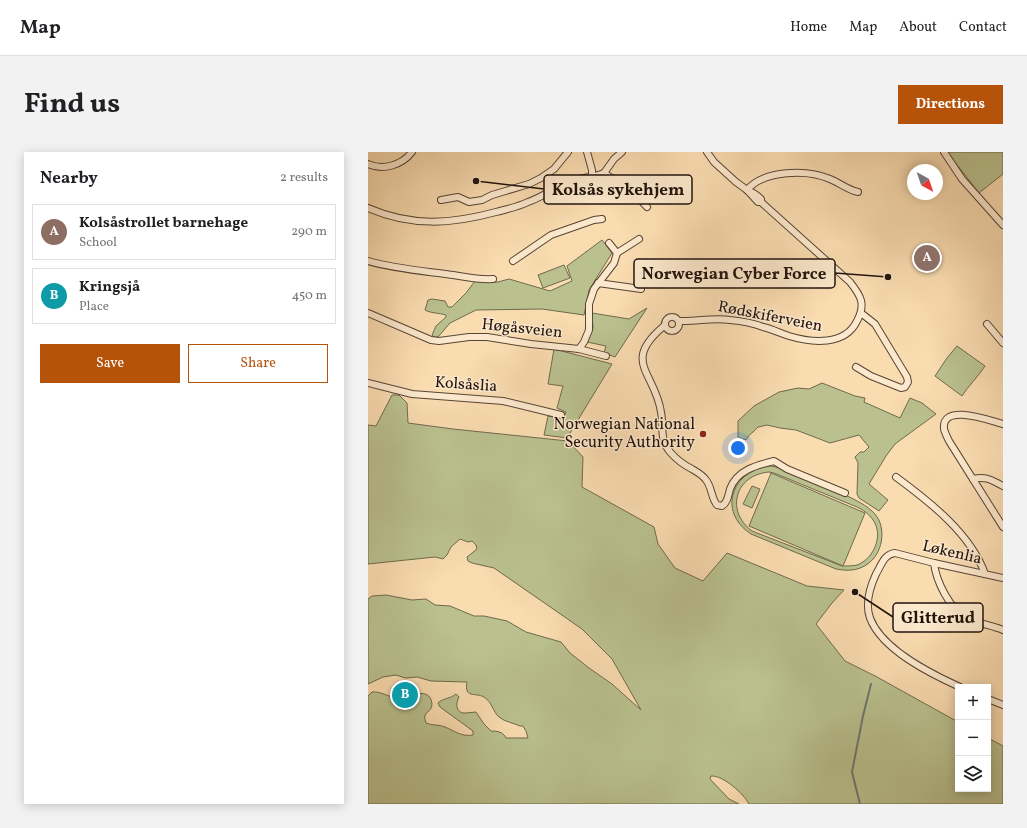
<!DOCTYPE html>
<meta charset="utf-8">
<style>
body{margin:0;font-family:Vollkorn,serif;background:#f2f2f2;color:#202124}
.controls{position:absolute;right:12px;bottom:12px;display:grid;overflow:hidden;border-radius:0px;box-shadow:0 2px 10px #0003}
.controls button{width:36px;height:36px;display:grid;place-items:center;padding:0;border:0;border-bottom:1px solid #e0e0e0;background:#fff;color:#202124;font:20px sans-serif}
.compass{position:absolute;left:539px;top:12px;width:36px;height:36px;border-radius:50%;background:#fff;box-shadow:0 2px 10px #0003;rotate:140deg}
.you{position:absolute;left:370px;top:296px;width:14px;height:14px;margin:-10px;border:3px solid #fff;border-radius:50%;background:#1a73e8;box-shadow:0 0 0 6px #1a73e833}
.badge{display:grid;place-items:center;width:26px;height:26px;border-radius:50%;background:#b45309;color:#fff;font-size:13px;font-weight:700}
.pin{position:absolute;translate:-50% -50%;border:2px solid #fff;box-shadow:0 1px 4px #0006}
.list{margin:0;padding:0;list-style:none}
h2{display:flex;justify-content:space-between;align-items:center;height:52px;margin:0;padding:0 16px;font-size:17px}
h2 small{font-size:13px;font-weight:400;color:#757577}
.list li{display:grid;grid-template-columns:26px 1fr auto;gap:12px;align-items:center;box-sizing:border-box;height:56px;margin:0 8px 8px;padding:0 8px;border:1px solid #e0e0e0;border-radius:0px}
.list b{display:block;font-size:15px;white-space:nowrap}
.list p{margin:0;font-size:13px;white-space:nowrap;color:#757577}
.list em{font-size:13px;font-style:normal;color:#757577}
.actions{display:flex;gap:8px;padding:12px 16px}
.actions a{flex:1;padding:9px 0;border:1px solid #b45309;border-radius:0px;text-align:center;font-size:14px;color:#b45309}
.actions .main{background:#b45309;color:#fff}
.icon{flex:none;width:22px;height:22px;fill:none;stroke:currentColor;stroke-width:2;stroke-linecap:round;stroke-linejoin:round}
.map{position:relative;flex:none;width:635px;height:652px;overflow:hidden;border-radius:0px}
header{display:flex;align-items:center;gap:24px;box-sizing:border-box;height:56px;padding:0 20px;background:#fff;border-bottom:1px solid #e0e0e0}
header strong{font-size:19px}
nav{display:flex;gap:22px;margin-inline-start:auto;font-size:14px}
.intro{display:flex;align-items:center;justify-content:space-between;box-sizing:border-box;height:96px;padding:0 24px}
h1{margin:0;font-size:28px}
.button{padding:10px 18px;border-radius:0px;background:#b45309;color:#fff;font-size:14px;font-weight:700}
main{display:flex;gap:24px;padding:0 24px}
aside{flex:1;background:#fff;border-radius:0px;box-shadow:0 2px 10px #0003}
.map>svg:first-child{display:block}
</style>
<header>
<strong>Map</strong>
<nav><a>Home</a><a>Map</a><a>About</a><a>Contact</a></nav>
</header>
<div class="intro"><h1>Find us</h1><a class="button">Directions</a></div>
<main>
<aside>
<h2>Nearby<small>2 results</small></h2>
<ul class="list">
<li><span class="badge" style="background:#8d6e63">A</span><div><b>Kolsåstrollet barnehage</b><p>School</p></div><em>290 m</em></li>
<li><span class="badge" style="background:#0f9aa8">B</span><div><b>Kringsjå</b><p>Place</p></div><em>450 m</em></li>
</ul>
<div class="actions"><a class="main">Save</a><a>Share</a></div>
</aside>
<div class="map">
<svg width="635" height="652" viewBox="0 0 635 652">
<rect width="100%" height="100%" fill="#fadcb1"/>
<filter id="stains"><feTurbulence type="fractalNoise" baseFrequency=".005" numOctaves="4"/><feColorMatrix values="0 0 0 0 .2 0 0 0 0 .09 0 0 0 0 .02 0 0 0 .5 -.17"/></filter>
<radialGradient id="worn" r=".72"><stop offset=".6" stop-color="#630" stop-opacity="0"/><stop offset="1" stop-color="#630" stop-opacity=".3"/></radialGradient>
<g fill="#bac18f" stroke="#6e6a4e" fill-rule="evenodd">
<path d="M579 0H635V22L611 41Z"/>
<path d="M234 88 244 101 221 138 216 163 174 157 108 158 82 171 70 185H66L64 183 68 174 78 165V163C71 161 62 161 57 158L60 148 64 147 77 149 80 155H84L98 141 107 129 130 130 141 127 182 139 204 129 199 114Z"/>
<path d="M196 113 202 126 175 136 170 123Z"/>
<path d="M279 156 247 205 236 201 238 194 219 190 225 176 224 161 261 167Z"/>
<path d="M589 194 617 214C610 225 601 233 594 244L567 224 579 206Z"/>
<path d="M186 197 244 212 199 286 176 283 180 264 195 267 198 260 189 256 195 234 180 232Z"/>
<path d="M454 231 487 244 497 246 496 250 532 266 542 246 554 251 568 262 527 292 518 304 501 332 520 348 511 359 491 346 489 342 490 311 487 305 492 300H496L501 295 491 283 462 291 428 278 412 276 399 273 390 275C386 280 381 282 378 288L370 285V269L386 254 411 240 430 236 441 237Z"/>
<path d="M24 243H31L39 251 40 271 85 277 200 289 215 305 214 335 286 375 290 392 307 416 335 429 359 401 439 434 476 438 464 451 448 472 477 509 509 525 590 570V637H620V586L635 594V652H381C376 642 355 623 343 624L342 627 361 647 371 652H0V544L4 540C13 539 20 545 29 546 38 547 62 532 64 552 64 562 53 558 58 571 64 574 71 572 77 575 87 579 93 585 105 583V579L72 555 70 551C75 546 82 547 88 542L91 545C87 552 88 562 98 561 101 561 105 560 108 560L116 572 123 579C130 579 135 580 138 586H160L158 579 155 574H152C146 571 137 570 131 565 125 560 124 550 116 545 107 540 96 547 99 530L63 529 49 525 37 526 28 523 15 525 0 532V447L4 444 18 443 44 448 58 447 67 453 82 454 106 464H116L139 469 158 480 193 490 202 501 221 516 244 532 273 558 244 507 214 477 126 416 104 411 100 409 99 405 109 397 108 393 104 389 100 390 92 387 83 395 79 403 75 407 67 405 0 412V273L8 274Z"/>
<path d="M403 314C414 316 425 322 435 326 455 335 493 346 507 362 519 376 515 403 498 413 489 419 479 419 468 417L383 382C348 359 365 317 403 314ZM401 320 406 321 489 355C498 359 507 367 509 377 512 391 503 408 489 413 484 414 479 414 474 414L384 379C357 359 367 323 401 320Z"/>
<path d="M403 321 497 361 475 414 381 374Z"/>
<path d="M384 334 392 337 384 356 375 352Z"/>
</g>
<g fill="none" stroke-linecap="round" stroke-linejoin="round">
<path stroke="#6c786e" stroke-width="2" d="M492 652 484 620 495 564 503 532"/>
<g stroke="#574535" stroke-width="8">
<g id="minor">
<path d="M219 0 224 18V25"/>
<path d="M254 0 246 7 236 21 264 39 279 55"/>
<path d="M339 0 346 10 368 30 379 38 390 50H393"/>
<path d="M576 0 594 27 635 73"/>
<path d="M0 12C15 19 34 13 44 0"/>
<path d="M379 38C396 18 439 17 462 27 472 31 480 38 490 40"/>
<path d="M73 48 90 45 101 50 114 48 124 43 161 32 173 26 186 17 200 0"/>
<path d="M0 56C43 75 84 72 128 60 139 57 150 55 160 50 174 45 187 36 201 30 213 25 225 26 236 21"/>
<path d="M249 101 271 87"/>
<path d="M0 109C28 117 57 119 85 123 98 125 111 128 125 127"/>
<path d="M145 109 183 83 226 68 234 67"/>
<path d="M230 131 273 137"/>
<path d="M0 161 63 188 71 189 101 185H119L163 192 211 197 238 204"/>
<circle cx="304" cy="172" r="7"/>
<path d="M311 169C328 170 345 165 362 168 373 169 385 171 395 175 404 177 412 181 421 184 444 191 477 194 489 169 498 152 493 144 482 130L393 50V47C389 43 385 40 379 38"/>
<path d="M619 172 635 191"/>
<path d="M296 174C253 210 287 220 293 260 296 275 291 287 302 300 308 307 316 313 324 317 329 320 335 323 338 328 344 335 343 346 349 353L354 354C360 350 360 344 362 337 369 318 389 313 406 309L419 317 477 341"/>
<path d="M211 197 216 190 221 178V152L226 137 246 111 249 101 241 91"/>
<path d="M488 215 503 224 533 236 537 235 540 230 539 225 507 172 493 161"/>
<path d="M0 231 44 242 135 249 193 263"/>
<path d="M635 272C623 269 573 250 576 277 577 281 579 285 581 289L635 375"/>
<path d="M528 325C562 350 603 382 617 422"/>
<path d="M605 327C619 324 623 328 635 334"/>
<path d="M566 411C568 429 582 458 599 466 610 472 624 473 635 478"/>
<path d="M592 535C563 522 514 498 502 466 497 452 502 435 508 422 513 414 516 402 527 401L566 411 635 426"/>
<path d="M620 547 635 553"/>
</g>
</g>
<use href="#minor" stroke="#fce8cc" stroke-width="6"/>
</g>
<circle fill="#8f2418" stroke="#fce8cc" stroke-width="1.5" cx="335" cy="282" r="4"/>
<g text-anchor="middle" dominant-baseline="central" stroke-width="3" stroke-linejoin="round" paint-order="stroke">
<g font-size="16" fill="#21130c" stroke="#fce8cc">
<text transform="translate(402 165) rotate(11)">Rødskiferveien</text>
<text transform="translate(154 177) rotate(6)">Høgåsveien</text>
<text transform="translate(98 233) rotate(4)">Kolsåslia</text>
<text transform="translate(584 401) rotate(13)">Løkenlia</text>
</g>
<g font-size="16" fill="#21130c" stroke="#fce8cc" text-anchor="end">
<text x="327" y="273">Norwegian National<tspan x="327" dy="18">Security Authority</tspan></text>
</g>
</g>
<path fill="none" stroke="#21130c" stroke-width="1.5" d="M108 29L176 37M520 125L467 121M487 440L525 465"/>
<g fill="#21130c" stroke="#fce8cc" stroke-width="1.5">
<circle cx="108" cy="29" r="4"/>
<circle cx="520" cy="125" r="4"/>
<circle cx="487" cy="440" r="4"/>
</g>
<g fill="#fce8cc" stroke="#21130c" stroke-width="1.5">
<rect x="176" y="23" width="148" height="29" rx="4"/>
<rect x="266" y="107" width="201" height="29" rx="4"/>
<rect x="525" y="451" width="90" height="29" rx="4"/>
</g>
<g font-size="17" text-anchor="middle" font-weight="bold" fill="#21130c">
<text x="250" y="43">Kolsås sykehjem</text>
<text x="366" y="127">Norwegian Cyber Force</text>
<text x="570" y="471">Glitterud</text>
</g>
<rect width="100%" height="100%" filter="url(#stains)"/>
<rect width="100%" height="100%" fill="url(#worn)"/>
</svg>
<div class="controls">
<button>+</button>
<button>−</button>
<button><svg class="icon" aria-label="layers" viewBox="0 0 24 24"><path d="M12 4l9 5-9 5-9-5zM3 14l9 5 9-5"/></svg></button>
</div>
<svg class="compass" viewBox="-18 -18 36 36"><path d="M0-13l5 13h-10z" fill="#e53935"/><path d="M0 13l5-13h-10z" fill="#757577"/></svg>
<div class="you"></div>
<div class="pin badge" style="left:559px;top:106px;background:#8d6e63">A</div>
<div class="pin badge" style="left:37px;top:543px;background:#0f9aa8">B</div>
</div>
</main>
